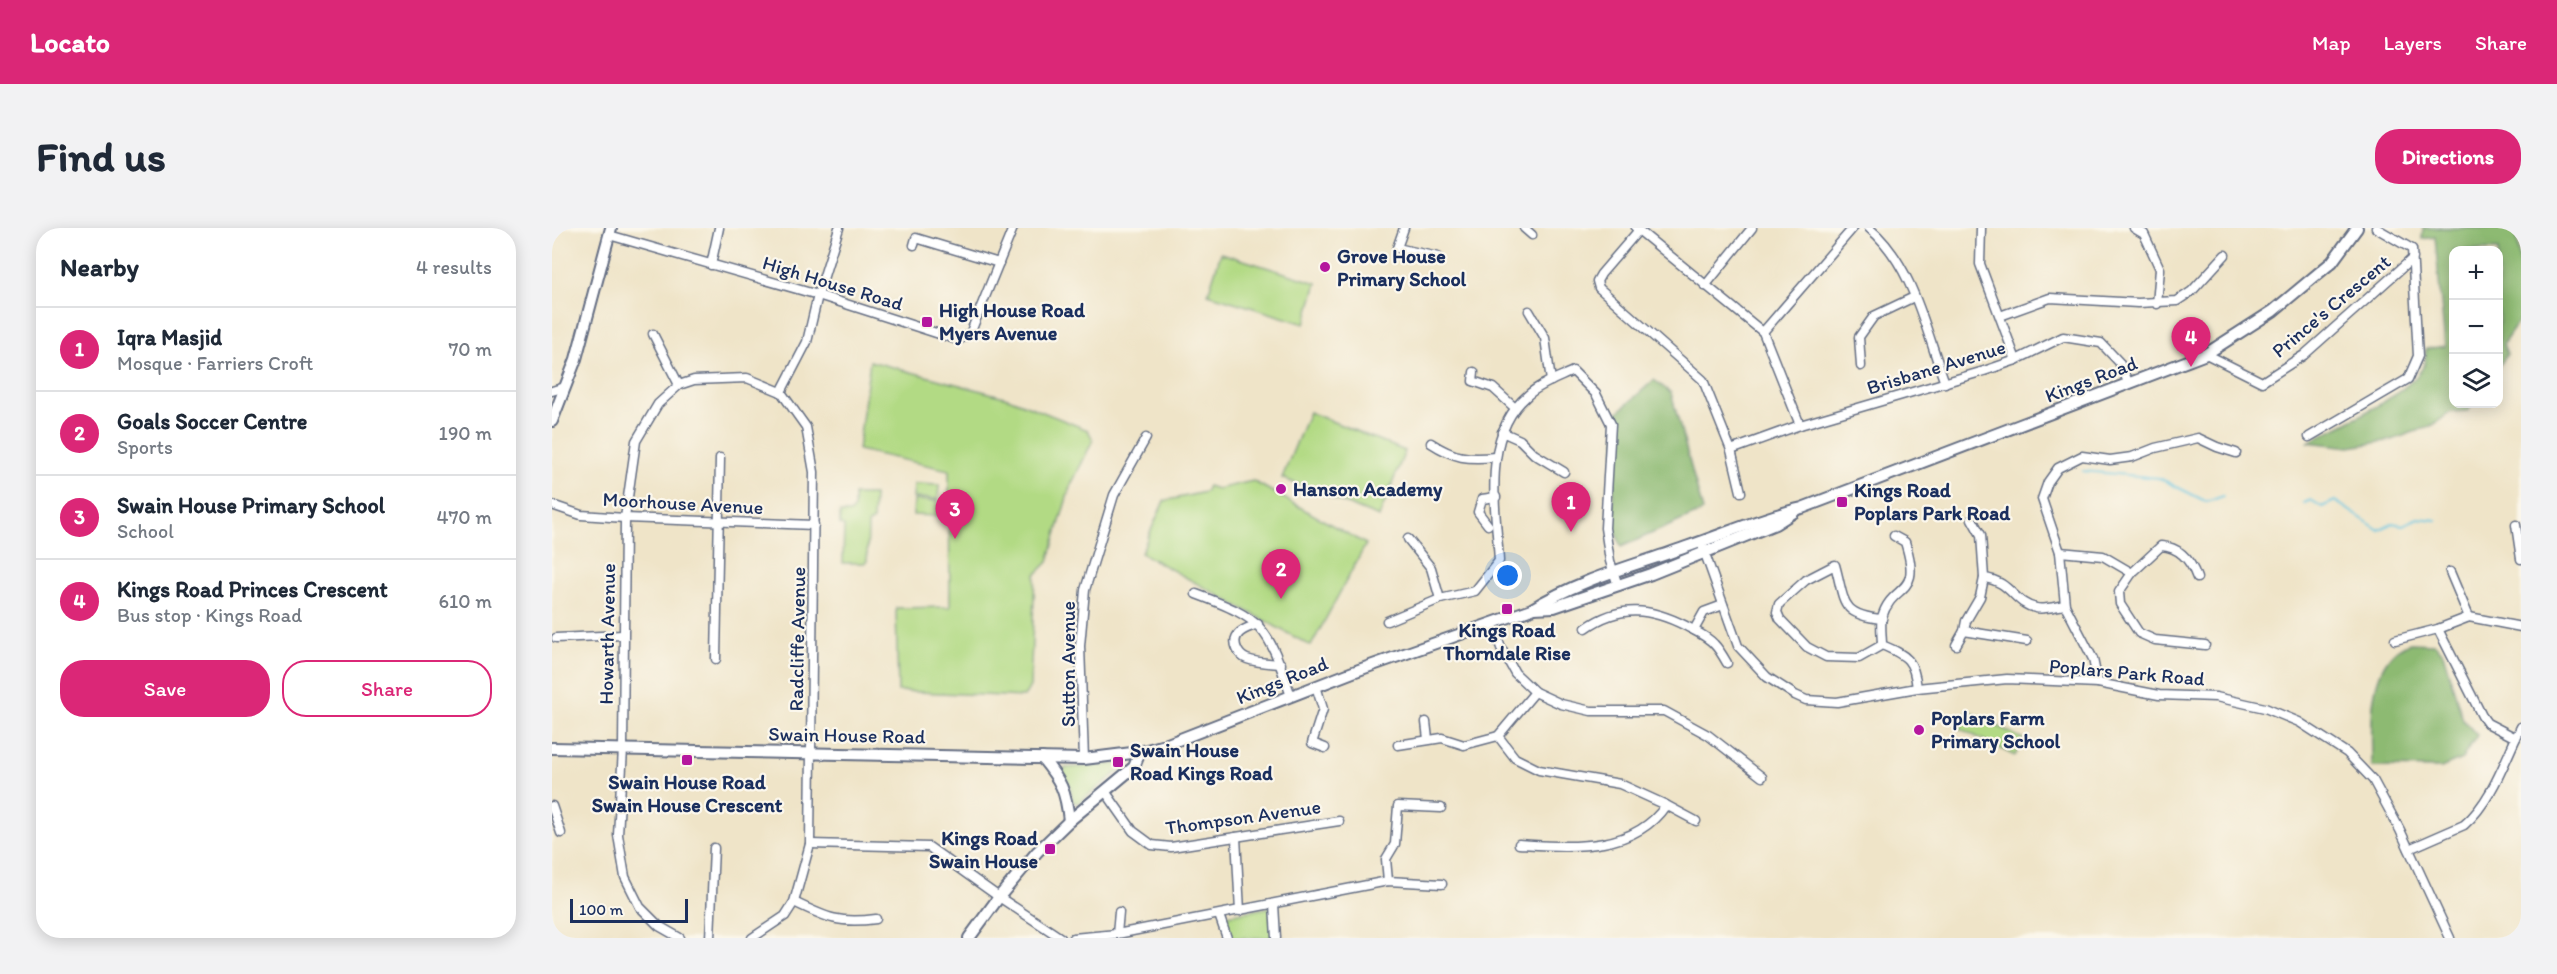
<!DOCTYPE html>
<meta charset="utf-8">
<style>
body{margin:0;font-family:Itim,sans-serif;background:#f2f2f3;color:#1f2937}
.controls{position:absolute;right:18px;top:18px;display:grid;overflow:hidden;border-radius:12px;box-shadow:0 3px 15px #0003}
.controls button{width:54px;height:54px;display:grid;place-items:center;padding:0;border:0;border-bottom:2px solid #e0e1e3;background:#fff;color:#1f2937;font:30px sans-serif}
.scale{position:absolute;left:18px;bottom:15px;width:118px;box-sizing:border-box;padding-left:6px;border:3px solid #1b2f5e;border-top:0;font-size:16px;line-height:21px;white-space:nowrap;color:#1b2f5e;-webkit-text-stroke:4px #fbf7ec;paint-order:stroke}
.you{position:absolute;left:956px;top:348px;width:21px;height:21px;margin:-15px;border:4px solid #fff;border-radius:50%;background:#1a73e8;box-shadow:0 0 0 9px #1a73e833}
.badge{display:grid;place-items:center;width:39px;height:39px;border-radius:50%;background:#db2777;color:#fff;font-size:20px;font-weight:700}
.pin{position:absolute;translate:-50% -50px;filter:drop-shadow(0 2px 3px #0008)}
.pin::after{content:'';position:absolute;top:32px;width:21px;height:18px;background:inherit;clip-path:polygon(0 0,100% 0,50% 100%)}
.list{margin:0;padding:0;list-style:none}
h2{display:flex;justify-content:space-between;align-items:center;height:78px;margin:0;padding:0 24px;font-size:26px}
h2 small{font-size:20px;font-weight:400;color:#747a83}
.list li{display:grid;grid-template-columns:39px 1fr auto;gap:18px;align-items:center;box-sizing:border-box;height:84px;padding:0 24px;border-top:2px solid #e0e1e3}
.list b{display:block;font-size:22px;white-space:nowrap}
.list p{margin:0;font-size:20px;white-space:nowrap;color:#747a83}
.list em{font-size:20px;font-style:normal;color:#747a83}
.actions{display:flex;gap:12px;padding:18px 24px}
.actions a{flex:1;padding:14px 0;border:2px solid #db2777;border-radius:24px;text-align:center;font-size:21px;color:#db2777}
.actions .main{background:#db2777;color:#fff}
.icon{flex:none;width:33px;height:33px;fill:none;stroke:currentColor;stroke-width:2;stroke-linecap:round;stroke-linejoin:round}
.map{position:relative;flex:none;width:1969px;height:710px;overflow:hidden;border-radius:24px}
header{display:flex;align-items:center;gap:36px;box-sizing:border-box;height:84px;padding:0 30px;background:#db2777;color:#fff}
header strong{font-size:28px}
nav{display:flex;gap:33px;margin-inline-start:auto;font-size:21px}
.intro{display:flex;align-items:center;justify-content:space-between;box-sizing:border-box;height:144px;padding:0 36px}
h1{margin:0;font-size:42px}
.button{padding:15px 27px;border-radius:24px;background:#db2777;color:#fff;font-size:21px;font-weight:700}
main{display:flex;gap:36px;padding:0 36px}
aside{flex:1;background:#fff;border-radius:24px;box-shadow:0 3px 15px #0003}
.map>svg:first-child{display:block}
</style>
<header>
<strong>Locato</strong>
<nav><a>Map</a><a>Layers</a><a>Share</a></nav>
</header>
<div class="intro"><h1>Find us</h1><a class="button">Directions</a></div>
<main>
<aside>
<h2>Nearby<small>4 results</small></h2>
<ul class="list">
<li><span class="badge">1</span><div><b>Iqra Masjid</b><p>Mosque · Farriers Croft</p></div><em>70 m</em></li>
<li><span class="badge">2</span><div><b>Goals Soccer Centre</b><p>Sports</p></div><em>190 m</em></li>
<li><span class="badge">3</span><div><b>Swain House Primary School</b><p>School</p></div><em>470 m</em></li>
<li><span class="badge">4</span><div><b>Kings Road Princes Crescent</b><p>Bus stop · Kings Road</p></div><em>610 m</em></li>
</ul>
<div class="actions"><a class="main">Save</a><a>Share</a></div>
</aside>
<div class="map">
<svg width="1969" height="710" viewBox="0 0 1969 710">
<rect width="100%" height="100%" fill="#fbf7ec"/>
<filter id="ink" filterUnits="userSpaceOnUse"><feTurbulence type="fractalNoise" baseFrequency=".0167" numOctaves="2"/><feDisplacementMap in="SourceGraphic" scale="12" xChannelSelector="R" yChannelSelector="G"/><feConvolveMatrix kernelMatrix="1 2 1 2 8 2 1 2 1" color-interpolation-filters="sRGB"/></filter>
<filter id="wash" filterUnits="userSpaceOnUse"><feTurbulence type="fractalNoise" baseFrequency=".008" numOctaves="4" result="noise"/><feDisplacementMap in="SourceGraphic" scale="24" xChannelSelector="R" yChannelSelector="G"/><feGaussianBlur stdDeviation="1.35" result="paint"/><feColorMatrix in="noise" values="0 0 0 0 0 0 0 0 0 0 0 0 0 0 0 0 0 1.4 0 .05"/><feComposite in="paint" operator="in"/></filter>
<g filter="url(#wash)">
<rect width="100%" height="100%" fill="#efe4c8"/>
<g fill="#b2da84" stroke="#668471" stroke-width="1.5">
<path d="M669 25 765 55 753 96 656 66Z"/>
<path d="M318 133 456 170 536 202 541 212 518 259 496 334 483 347 478 458 472 469 346 463 344 380 398 379 397 242 306 222Z"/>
<path d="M757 184 853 223 827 289 730 250Z"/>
<path d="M701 253 814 316 759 418 589 325 612 273 653 264 656 258 665 261Z"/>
<path d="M362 256 387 257 386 271 361 270Z"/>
<path d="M302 267H322L321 292 316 296 315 333 312 335H291L292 298 288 297V285H298L302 280Z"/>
<path d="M362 272 386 273 385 288 361 287Z"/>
<path d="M1416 483 1471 511 1463 528 1407 500Z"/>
<path d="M574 535 575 537 526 575 521 574 518 558 511 546 513 540Z"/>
<path d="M719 679 721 710H678L670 688Z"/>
</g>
<g fill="#8dba72" stroke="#547468" stroke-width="1.5">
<path d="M1871 0H1964L1969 48V90L1951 116 1955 126 1947 139 1946 22H1902V176H1921L1916 183 1899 184 1881 197 1840 212 1798 219 1756 214C1786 198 1861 166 1873 135 1874 131 1873 125 1874 121L1893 118 1883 9 1870 11Z"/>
<path d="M1102 152 1119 165 1151 283 1069 319 1060 293 1065 185Z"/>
<path d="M1858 415 1883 416 1891 425 1911 492 1925 507 1910 531 1889 540 1820 539C1820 501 1813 431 1858 415Z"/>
</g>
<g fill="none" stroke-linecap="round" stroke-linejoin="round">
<g stroke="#62c4e0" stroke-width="2">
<path d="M1531 243 1607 250 1655 274 1671 268"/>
<path d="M1752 275 1759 272 1770 279 1783 273 1827 302 1840 295 1851 297 1866 290 1884 292"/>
</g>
</g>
</g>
<g filter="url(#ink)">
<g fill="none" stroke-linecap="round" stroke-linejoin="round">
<g stroke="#656e83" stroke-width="11">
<g id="street">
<path d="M852 0 845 20 886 29"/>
<path d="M972 0 980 7"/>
<path d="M1084 0 1211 104 1248 197"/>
<path d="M1317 0C1361 36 1374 104 1393 155"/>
<path d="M1429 0 1428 36 1464 132"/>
<path d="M1582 0 1592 6 1608 41 1605 76"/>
<path d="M1086 3 1049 46 1045 53 1047 60 1151 152 1179 222 1189 264"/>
<path d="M57 7 266 67 406 112 418 106 461 0"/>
<path d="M362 17 364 10 447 35"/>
<path d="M159 37 167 0"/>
<path d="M1153 58 1200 0"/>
<path d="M977 83 993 110 999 153"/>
<path d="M1448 88 1498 70 1586 75 1625 73 1640 63 1673 27"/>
<path d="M1211 104 1301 0"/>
<path d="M101 106 127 157"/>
<path d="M1654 126 1710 154 1752 127 1861 30"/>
<path d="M1309 138 1307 109 1322 88 1362 69"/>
<path d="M922 144 921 153 941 160 963 180"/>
<path d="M0 163 13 159"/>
<path d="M229 164 255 114 266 67 287 0"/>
<path d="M950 204 968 212 982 226 1012 244"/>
<path d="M1757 209 1856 151 1866 128 1860 21 1824 0"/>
<path d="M879 215C902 230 916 232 943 229"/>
<path d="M1179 222 1248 197 1432 143 1464 132 1511 109 1549 115 1567 134 1577 156"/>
<path d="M0 277 29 287 73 290 262 297"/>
<path d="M936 297 926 284 930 271 944 269"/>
<path d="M1964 297 1969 331"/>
<path d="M1342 308 1353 314C1371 370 1341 353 1330 389 1328 397 1330 409 1330 417 1356 428 1362 432 1365 460"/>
<path d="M856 311 879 340 888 371"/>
<path d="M1151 320 1186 418 1215 449 1243 467 1254 472 1285 474 1365 460 1455 451 1546 455 1607 467 1664 469 1713 480 1747 494 1795 525 1821 552 1848 602 1898 710"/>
<path d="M1508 324 1551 328 1580 345 1609 318C1628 319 1639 333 1645 350"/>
<path d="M1898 344 1917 389"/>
<path d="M1580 345 1567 364 1568 376 1587 405 1603 412 1653 417"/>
<path d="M1432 350C1459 353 1462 376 1484 380 1492 382 1505 378 1513 377"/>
<path d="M644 366C714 392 715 399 739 468"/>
<path d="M1330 391C1287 387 1293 372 1283 337L1254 352 1227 376 1225 384 1228 391 1255 419 1274 429 1307 430 1330 417"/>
<path d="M835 393 888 371 923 363 947 333C944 279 929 207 976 167 988 156 1006 150 1021 143L1044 166 1059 196 1053 300 1058 333 1066 358"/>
<path d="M940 395 949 420 963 445 983 464 1009 476 1039 483H1112L1156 507 1210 549"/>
<path d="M706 396C694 400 678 405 685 421 687 426 690 429 695 431 705 435 718 435 729 436"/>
<path d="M1034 400C1068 376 1099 380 1134 398 1143 403 1155 408 1162 416 1167 421 1171 428 1175 435"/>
<path d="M1886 401 1930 488 1935 495 1964 510"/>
<path d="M1142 402 1152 384 1171 377"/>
<path d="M1412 403 1475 413"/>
<path d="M4 410 71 407"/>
<path d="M1843 412 1886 401 1917 389 1969 399"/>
<path d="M1404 417 1412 403 1414 393 1428 369 1432 350 1429 307 1420 291"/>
<path d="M164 431 168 230"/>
<path d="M1546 455 1541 431 1513 377 1508 324 1490 271 1496 254 1506 240 1530 228 1558 232 1580 229 1603 220 1646 210 1665 219 1684 225"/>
<path d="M764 458 771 481 760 515 773 520"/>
<path d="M874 494 876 511"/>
<path d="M946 508 963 530 987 542 1068 556 1114 577 1144 593"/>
<path d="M846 517 890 510 912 517 946 508 983 464"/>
<path d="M532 531 528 418 533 362 562 267 594 210"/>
<path d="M553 563 581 603 600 617 619 619 787 593"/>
<path d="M0 578 9 605"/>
<path d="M684 609 688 683"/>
<path d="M258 616 377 619 447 669 509 710"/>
<path d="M967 616C1018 619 1082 625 1114 577"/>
<path d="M1857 621 1912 597C1940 573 1953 532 1969 499"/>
<path d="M836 653 834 631 843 616 846 578 889 580"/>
<path d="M242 674C275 690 287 696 324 691"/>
<path d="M722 676 724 710"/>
<path d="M667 687 675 710"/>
<path d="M565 706 567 684"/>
<path d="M128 710 107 698 88 679 73 649 66 607 71 521 73 290 84 213 106 176 127 157 142 152 195 150 229 164 254 199 262 244 258 616 242 674 233 688 200 710"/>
<path d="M158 710 162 620"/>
<path d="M521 710 565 706 836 653 890 656"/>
</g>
</g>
<g stroke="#656e83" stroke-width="14">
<g id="secondary">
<path d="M0 193 24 131 59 0"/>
<path d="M982 380 1002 379 1099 346 1223 296 1242 284"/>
<path d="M0 520 532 531 588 524 613 517 801 444 980 381C1027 351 1085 337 1137 318 1175 305 1211 289 1250 280L1654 126 1721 83 1780 34 1805 0"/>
<path d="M490 530C509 553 514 563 517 593"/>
<path d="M417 710 447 669 485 624 517 593 582 539 588 524"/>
</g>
</g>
<use href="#street" stroke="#fff" stroke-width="8"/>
<use href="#secondary" stroke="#fff" stroke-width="10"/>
</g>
</g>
<g fill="#b5179e" stroke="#fbf7ec" stroke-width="2">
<circle cx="773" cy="39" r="6"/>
<rect x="369" y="88" width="12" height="12" rx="3"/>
<circle cx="729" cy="261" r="6"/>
<rect x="1284" y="268" width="12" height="12" rx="3"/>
<rect x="949" y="375" width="12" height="12" rx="3"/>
<circle cx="1367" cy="502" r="6"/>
<rect x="129" y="526" width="12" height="12" rx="3"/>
<rect x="560" y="528" width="12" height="12" rx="3"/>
<rect x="492" y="615" width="12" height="12" rx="3"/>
</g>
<g text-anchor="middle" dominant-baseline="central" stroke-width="4.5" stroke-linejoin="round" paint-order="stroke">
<g font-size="20" font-weight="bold" fill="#1b2f5e" stroke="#fbf7ec" text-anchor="start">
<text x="785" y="28">Grove House<tspan x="785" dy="23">Primary School</tspan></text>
<text x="387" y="82">High House Road<tspan x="387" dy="23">Myers Avenue</tspan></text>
<text x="741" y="261">Hanson Academy</text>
<text x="1302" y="262">Kings Road<tspan x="1302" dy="23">Poplars Park Road</tspan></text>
<text x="955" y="402" text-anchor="middle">Kings Road<tspan x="955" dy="23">Thorndale Rise</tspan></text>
<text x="1379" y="490">Poplars Farm<tspan x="1379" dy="23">Primary School</tspan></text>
<text x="578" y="522">Swain House<tspan x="578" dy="23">Road Kings Road</tspan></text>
<text x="135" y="554" text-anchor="middle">Swain House Road<tspan x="135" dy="23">Swain House Crescent</tspan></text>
<text x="486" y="610" text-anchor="end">Kings Road<tspan x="486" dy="23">Swain House</tspan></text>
</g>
<g font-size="20" fill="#1b2f5e" stroke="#fbf7ec">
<text transform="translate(281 55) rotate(17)">High House Road</text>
<text transform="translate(1779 78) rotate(-40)">Prince's Crescent</text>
<text transform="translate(1384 139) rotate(-17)">Brisbane Avenue</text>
<text transform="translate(1539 151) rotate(-21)">Kings Road</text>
<text transform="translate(131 275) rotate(3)">Moorhouse Avenue</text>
<text transform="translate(55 406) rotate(-89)">Howarth Avenue</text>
<text transform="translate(245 411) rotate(-89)">Radcliffe Avenue</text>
<text transform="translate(516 436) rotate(-90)">Sutton Avenue</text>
<text transform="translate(1575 444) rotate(5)">Poplars Park Road</text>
<text transform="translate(730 452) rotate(-22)">Kings Road</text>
<text transform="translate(295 507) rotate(1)">Swain House Road</text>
<text transform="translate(691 589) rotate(-8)">Thompson Avenue</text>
</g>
</g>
</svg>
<div class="controls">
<button>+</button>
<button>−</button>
<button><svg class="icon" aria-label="layers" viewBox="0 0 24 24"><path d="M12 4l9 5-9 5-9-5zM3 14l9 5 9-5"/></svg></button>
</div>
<div class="scale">100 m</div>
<div class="you"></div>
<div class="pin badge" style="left:1019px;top:304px">1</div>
<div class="pin badge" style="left:729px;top:371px">2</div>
<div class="pin badge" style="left:403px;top:311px">3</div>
<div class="pin badge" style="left:1639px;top:139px">4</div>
</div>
</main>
